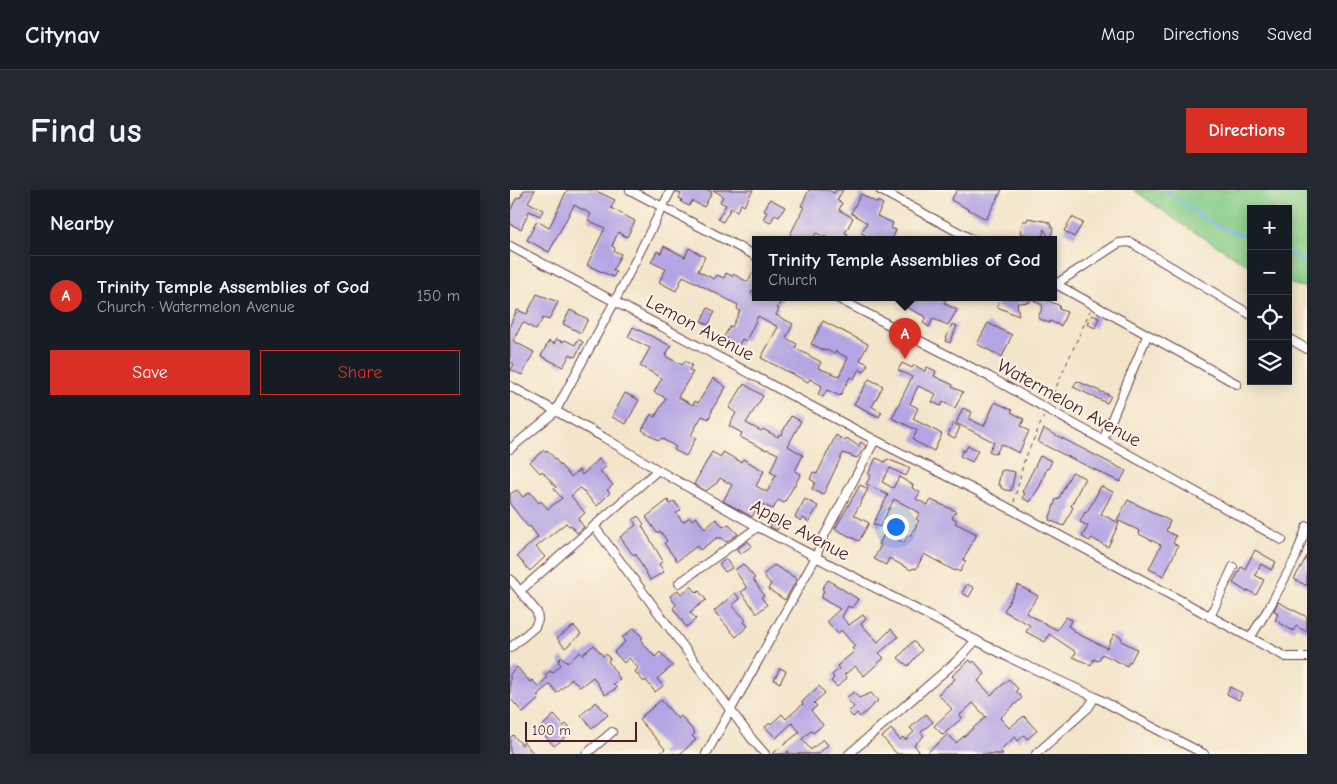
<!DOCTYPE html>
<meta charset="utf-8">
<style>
body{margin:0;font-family:"Comic Neue",sans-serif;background:#242831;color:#f1f3f6}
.controls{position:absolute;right:15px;top:15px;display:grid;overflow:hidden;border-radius:0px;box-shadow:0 2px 12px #0003}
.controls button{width:45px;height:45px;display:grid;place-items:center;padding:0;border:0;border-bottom:1px solid #363941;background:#171b24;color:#f1f3f6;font:25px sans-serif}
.scale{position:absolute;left:15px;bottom:12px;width:112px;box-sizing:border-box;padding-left:5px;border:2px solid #4a1f2b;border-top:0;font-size:14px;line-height:18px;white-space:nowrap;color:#4a1f2b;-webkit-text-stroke:4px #fcf5e5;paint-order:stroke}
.you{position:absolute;left:385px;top:336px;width:18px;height:18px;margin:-12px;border:4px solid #fff;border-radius:50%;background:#1a73e8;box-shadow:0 0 0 8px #1a73e833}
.badge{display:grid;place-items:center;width:32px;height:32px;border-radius:50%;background:#d93025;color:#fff;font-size:16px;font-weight:700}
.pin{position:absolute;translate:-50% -41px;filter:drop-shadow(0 1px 2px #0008)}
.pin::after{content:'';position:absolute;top:26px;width:18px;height:15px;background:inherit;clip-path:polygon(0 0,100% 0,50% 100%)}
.popup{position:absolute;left:242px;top:46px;width:305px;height:65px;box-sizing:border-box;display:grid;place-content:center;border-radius:0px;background:#171b24;filter:drop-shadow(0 1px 4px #0005);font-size:16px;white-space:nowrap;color:#9ea1a6}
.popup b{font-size:19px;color:#f1f3f6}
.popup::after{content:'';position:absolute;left:50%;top:100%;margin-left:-10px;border:10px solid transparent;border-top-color:#171b24}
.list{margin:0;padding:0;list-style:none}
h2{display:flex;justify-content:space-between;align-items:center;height:65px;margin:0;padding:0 20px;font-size:21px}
h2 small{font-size:16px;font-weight:400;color:#9ea1a6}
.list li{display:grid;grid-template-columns:32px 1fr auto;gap:15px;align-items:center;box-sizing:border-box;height:80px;padding:0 20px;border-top:1px solid #363941}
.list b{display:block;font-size:19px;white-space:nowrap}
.list p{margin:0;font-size:16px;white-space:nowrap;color:#9ea1a6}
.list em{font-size:16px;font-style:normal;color:#9ea1a6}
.actions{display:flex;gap:10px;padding:15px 20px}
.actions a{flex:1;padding:11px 0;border:1px solid #d93025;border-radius:0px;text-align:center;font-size:18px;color:#d93025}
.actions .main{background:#d93025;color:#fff}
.icon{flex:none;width:28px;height:28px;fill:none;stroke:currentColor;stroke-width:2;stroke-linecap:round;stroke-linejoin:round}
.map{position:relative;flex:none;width:797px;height:564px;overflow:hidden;border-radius:0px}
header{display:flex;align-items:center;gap:30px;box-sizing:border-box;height:70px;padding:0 25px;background:#171b24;border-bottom:1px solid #363941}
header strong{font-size:24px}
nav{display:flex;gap:28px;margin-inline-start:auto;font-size:18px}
.intro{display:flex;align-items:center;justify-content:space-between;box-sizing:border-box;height:120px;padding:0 30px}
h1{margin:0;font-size:35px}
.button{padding:12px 22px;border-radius:0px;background:#d93025;color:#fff;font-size:18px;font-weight:700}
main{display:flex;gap:30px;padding:0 30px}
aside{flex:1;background:#171b24;border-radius:0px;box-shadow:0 2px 12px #0003}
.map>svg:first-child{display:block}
</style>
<header>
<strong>Citynav</strong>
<nav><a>Map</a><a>Directions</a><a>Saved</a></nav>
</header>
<div class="intro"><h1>Find us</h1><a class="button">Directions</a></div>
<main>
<aside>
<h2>Nearby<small></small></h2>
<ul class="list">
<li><span class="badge">A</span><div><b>Trinity Temple Assemblies of God</b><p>Church · Watermelon Avenue</p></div><em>150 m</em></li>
</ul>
<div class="actions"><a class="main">Save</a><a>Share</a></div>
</aside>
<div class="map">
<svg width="797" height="564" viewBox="0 0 797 564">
<rect width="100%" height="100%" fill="#fcf5e5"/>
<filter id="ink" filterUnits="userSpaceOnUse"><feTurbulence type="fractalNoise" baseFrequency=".02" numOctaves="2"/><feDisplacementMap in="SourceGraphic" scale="10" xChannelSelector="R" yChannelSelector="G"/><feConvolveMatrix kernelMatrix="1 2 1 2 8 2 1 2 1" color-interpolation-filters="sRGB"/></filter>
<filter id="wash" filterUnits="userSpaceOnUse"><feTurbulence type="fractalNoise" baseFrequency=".0096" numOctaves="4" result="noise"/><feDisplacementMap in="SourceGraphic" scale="20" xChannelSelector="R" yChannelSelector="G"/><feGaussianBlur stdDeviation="1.12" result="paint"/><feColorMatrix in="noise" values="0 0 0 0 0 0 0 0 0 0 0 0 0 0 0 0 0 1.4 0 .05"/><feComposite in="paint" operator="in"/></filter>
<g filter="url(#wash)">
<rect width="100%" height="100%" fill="#f3e5ca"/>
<path fill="#85cc87" stroke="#687659" d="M624 0H797V98L778 93V19H741V77L672 34Z"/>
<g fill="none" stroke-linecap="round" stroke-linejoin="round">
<g stroke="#81b1ec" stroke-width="2.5">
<path d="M654 0 705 35 741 49"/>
<path d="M778 64 797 71"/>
</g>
</g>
<g id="blocks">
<g fill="#b3a4e3">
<path d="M14 0H25L18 12 33 20 30 26 19 21 11 39 0 34V21L7 7 10 8Z"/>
<path d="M57 0H84L105 10 101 18 125 31 117 47 108 42 102 56 105 58 104 61 111 64 103 80 106 82 103 87 77 75 95 38 78 30 81 24 64 15 39 62 17 50 27 31 39 38Z"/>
<path d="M167 0H198L202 2 194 17 182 11 179 16 171 12 172 10 169 8 171 4 166 2Z"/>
<path d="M203 0H243L234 16 231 14 227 21 221 18 213 32 208 29 216 15 210 12 213 6Z"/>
<path d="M299 0H318L324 3 326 0H333L327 10 332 13 329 20 343 28 335 43 338 44 335 50H323L306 43 302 50H285L279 47 294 17 291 16Z"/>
<path d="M447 0H492L476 29 441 10Z"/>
<path d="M351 4 367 13 368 11 373 14 367 26 383 33 381 38 386 40 382 50H367L351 43 357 33 341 23Z"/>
<path d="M260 9 275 17 269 27 265 25 260 33 253 29 257 22 254 21Z"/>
<path d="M562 27 573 33 564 47 554 41Z"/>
<path d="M518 28 539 32 543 39 540 49 534 39 532 49 510 43 513 31H517Z"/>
<path d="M154 56 175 67 179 58 195 67 188 81 204 89 207 85 214 88 216 83 222 86 223 84 238 92 246 77V94L241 104 246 108H273L267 118 269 119 266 125 283 134 276 148 287 154 285 158 311 172 308 178 329 186 338 168 325 161 324 164 317 160 316 161 301 154 313 131 358 154 350 170 358 174 354 182 349 179 344 189 340 187 330 206 317 200 313 207 308 204 312 196 300 189 298 192 251 168 268 137 266 136 248 126 236 151 232 149 229 155 214 147 220 136 222 137 230 121 227 119 228 115 173 86 166 101 149 92 156 79 141 72 147 61 151 63Z"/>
<path d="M27 104 48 112 39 130 33 128 26 140 13 132 3 151 24 162 12 185 1 180 4 174 0 172V135L7 120 17 124Z"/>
<path d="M396 108H437L434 113 447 120 438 135 423 129 419 137 413 133 416 127 392 115Z"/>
<path d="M489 108H532L550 116 549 119 557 122 551 136 540 131 539 133 528 128 533 116 520 108V112L507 113 509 126 487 117Z"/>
<path d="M198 118 205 122 198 135 191 131Z"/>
<path d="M60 120 78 129 71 143 53 134Z"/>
<path d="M582 125 589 128 585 138 577 134Z"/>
<path d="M478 133 502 145 492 167 467 154Z"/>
<path d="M442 134 447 136 440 153 435 151Z"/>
<path d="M123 137 161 156 155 166 172 175 175 171 182 175 179 180 183 182 168 207 183 215 185 211 188 213 203 188 216 197 203 218 199 229 192 226 181 245 186 248 176 266 164 260 166 257 151 248 149 251 132 240 141 224 145 227 156 208 144 202 152 188 130 176 140 158 118 147Z"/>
<path d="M46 149 53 152 55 150 65 155 68 149 73 152 65 167 60 164 53 177 31 166 39 151 44 154Z"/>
<path d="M392 173 402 178 404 175 415 181 417 177 426 181 424 186 443 195 442 197 453 202 445 218 433 212 431 216 422 212 426 204 408 196 400 214 408 218 403 229 432 244 424 261 404 251V250L403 249 407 240 382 228 402 187 388 180Z"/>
<path d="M359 189 373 196 362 217 372 222 369 227 344 214Z"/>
<path d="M567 191 601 206 597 213 563 197Z"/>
<path d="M234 194 253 206 236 233 251 241 253 239 268 247 269 244 271 245 281 226 291 231 278 256 293 265 285 281 291 284 274 313 268 310 263 319 250 313 242 327 213 311 222 295 210 288 207 293 196 301 184 294 202 262 211 267 213 262 231 272 233 269 254 281 246 296 257 302 266 285 260 282 268 264 257 259 256 260 230 247 232 243 219 236 226 223 219 218Z"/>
<path d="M115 203 129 210 116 234 102 227Z"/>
<path d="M485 212 502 220 501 222 514 229 511 236 519 241 509 263 491 254 486 264 479 261 484 252 446 233 453 218 462 222 459 229 474 236Z"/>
<path d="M443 233 450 237 445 248 438 245Z"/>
<path d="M534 239 616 281 610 292 528 252Z"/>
<path d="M326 245 335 251 337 248 348 256 351 252 356 256 347 268 333 263 313 305 302 299 305 292 300 289 303 282 307 284Z"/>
<path d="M458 256 468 260 462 272 450 266 453 260 455 261Z"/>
<path d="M34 260 35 262 37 260 61 287 69 280 72 285 89 269 96 277 90 281 103 295 97 300 100 303 87 316 70 298 61 306 75 323 68 329 74 337 67 343 61 335 59 336 56 333 26 357 35 367 20 381 7 366 28 347 20 336 18 337 0 314V304L7 300 13 307 20 302 29 313 31 311 38 319 52 308 44 299 46 297 32 281 30 283 20 272Z"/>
<path d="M530 266 542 271 538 279 537 278 530 296 520 312 512 308 515 304 512 302Z"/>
<path d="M366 268 375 272 377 269 400 278 396 286 380 278 372 292 383 298 389 287 403 295 402 298 410 302 406 309 418 315 421 310 446 321 442 328 447 330 445 333 467 344 453 370 456 371 450 382 446 380 445 381 414 364 406 379 403 378 401 380 379 368 376 375 364 369 371 355 369 354 375 343 394 353 398 345 400 346 409 331 406 329 410 323 384 309 370 337 363 334 378 305 356 294 361 285 358 284Z"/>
<path d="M494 280 505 282 501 301 495 300 491 298V295H488L491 281Z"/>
<path d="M562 282 575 288 561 316 563 317 554 336 539 330 546 309 548 310Z"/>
<path d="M350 295 358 299 344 325 359 333 349 351 325 339Z"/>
<path d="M591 296 603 302 591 324 609 333 598 357 581 348 580 351 572 347 578 336 570 332 575 322 576 323 583 312Z"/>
<path d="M295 309 308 316 299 332 293 328 291 331 285 327Z"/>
<path d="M158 310 160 314 164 311 171 320 166 323 173 332 180 327 182 330 186 327 195 339 206 329 214 337 218 334 228 344 216 352 211 347 210 349 208 347 190 360 187 356 167 371 154 353 157 351 150 341 147 343 136 327Z"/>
<path d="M618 310 660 331 656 341 666 346 663 353 668 356 654 386 639 379 651 355 629 344 630 341 607 330Z"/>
<path d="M128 326 134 334 132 336 153 371 149 374 154 382 140 390 125 363 123 365 110 347 126 335 123 330Z"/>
<path d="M266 327 272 331 267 340 260 337Z"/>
<path d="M238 351 242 356 230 364 227 359Z"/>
<path d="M745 360 766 372 761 380 751 374 745 385 754 390 746 405 738 400 737 402 723 393 731 377 735 379Z"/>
<path d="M797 366V396L784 389Z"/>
<path d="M216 369 222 378 215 382 209 374Z"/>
<path d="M233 374 245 388 243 389 254 405 251 407 257 415 247 423 231 402 237 398 225 380Z"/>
<path d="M264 375 287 389 275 410 258 399 261 394 253 385Z"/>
<path d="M318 390 348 409 342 418 338 416 332 427 339 435 353 425 356 429 351 434 368 452 381 439 388 447 369 463 374 468 354 486 345 476 334 485 337 488 327 497 321 491 324 488 322 485 329 479 327 476 345 461 342 458 345 456 331 440 328 444 317 431 330 419 311 408 314 401 312 399Z"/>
<path d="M457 394 464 398 459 407 452 403Z"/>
<path d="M508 395 528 406 516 423 547 440 556 427 562 430 558 436 568 444 597 458 604 444 612 448 611 451 627 459 620 473 619 472 617 476 592 464 588 471 584 469 581 475 563 467 566 462 539 444 535 452 516 442 520 435 494 421Z"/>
<path d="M181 396 187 403 189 401 196 410 180 422 186 429 176 437 163 418 166 415 160 406 168 400 171 404Z"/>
<path d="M225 403 230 409 222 415 236 430 234 432 238 436 226 447 204 421Z"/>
<path d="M768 412 797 427V442L786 436 783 441 765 430 768 424 764 420Z"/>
<path d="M64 436 71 444 55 458 47 448Z"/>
<path d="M124 438 133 448 131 449 132 452 145 467 150 462 162 476 147 489 153 496 145 502 136 490 134 492 125 482 128 478 119 468 114 473 104 462 115 452 112 448Z"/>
<path d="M403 451 412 460 398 476 388 468Z"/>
<path d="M84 455 93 466 96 464 100 469 98 471 110 489 103 494 107 498 100 502 95 505 83 487 70 497 62 489 47 503 40 494 27 505 30 508 13 523 0 508V484L7 477 20 492 22 490 28 496 37 488 35 485 40 481 42 483 51 475 48 471 52 467 57 473 70 462 72 465Z"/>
<path d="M460 470 462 473 464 471 475 484 468 491 481 505 499 489 508 499 506 501 512 508 490 528 499 538 514 526 527 541 517 549 514 545 508 551 505 547 490 560 493 564H416L438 544 446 553 476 527 463 513 450 525 452 528 433 545 424 536 442 519 428 504 445 489 442 486Z"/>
<path d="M270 478 276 481 270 493 264 490Z"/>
<path d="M309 496 315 503 304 513 307 516 301 521 313 535 303 543 301 541 292 549 301 560 313 549 318 555 308 564H280L278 561 277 562 278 564H262L290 542 282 533 266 548 255 537 260 533 261 534 272 524 276 529 293 514 292 512Z"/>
<path d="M720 497 732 503 729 510 717 504Z"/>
<path d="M344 502 349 508 361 503 368 511 350 527 347 523 343 527 338 522 344 517 336 508Z"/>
<path d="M151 510 168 529 171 526 185 543 182 546 186 550 170 564H149L155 559 129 529Z"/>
<path d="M86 512 98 525 82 538 71 525Z"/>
<path d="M416 524 423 532 411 542 414 546 404 555 409 561 406 564H387L372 547 381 539 390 550 393 547 395 550 404 542 400 538Z"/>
<path d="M44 525 54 536 56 534 63 541 44 556 29 539Z"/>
<path d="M3 545 12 555 14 552 24 564H2L0 562V548Z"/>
</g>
</g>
</g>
<g filter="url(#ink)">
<use href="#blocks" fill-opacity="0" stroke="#633d43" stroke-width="1"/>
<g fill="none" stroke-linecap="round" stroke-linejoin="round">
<g stroke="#633d43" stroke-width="10">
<g id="minor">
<path d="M120 0 246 66"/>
<path d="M370 0 463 50"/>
<path d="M0 56 365 250 467 301 776 467H797"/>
<path d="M544 93 727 194"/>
<path d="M546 94 609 53 620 52 741 125"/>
<path d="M327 108 480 187 772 350"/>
<path d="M778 148 797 159"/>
<path d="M0 196 93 247 148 280 248 337 500 468 585 507 578 518 526 564"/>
<path d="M593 250 637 146"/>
<path d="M0 259 45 222 105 111 161 0"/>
<path d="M84 336 242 549 255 564"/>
<path d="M0 389 27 422 28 430 25 437 0 458"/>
<path d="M169 393 248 337"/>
<path d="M10 401 148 280"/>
<path d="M700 427 723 377"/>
<path d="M740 448 760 416 785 369 797 336"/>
<path d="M585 507 694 564"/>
<path d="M76 564 102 542"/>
<path d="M196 564 306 367 312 350 365 250"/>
<path d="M339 564 450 468 466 450"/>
</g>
</g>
<g stroke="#633d43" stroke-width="1" stroke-dasharray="4 4" stroke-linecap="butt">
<path d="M540 211 580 121"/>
<path d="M504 312 514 271 534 226"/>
</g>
<use href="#minor" stroke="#fff" stroke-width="8"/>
</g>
</g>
<g text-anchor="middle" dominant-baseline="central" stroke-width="4" stroke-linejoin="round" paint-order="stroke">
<g font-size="19" fill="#4a1f2b" stroke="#fcf5e5">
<text transform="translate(190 138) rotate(28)">Lemon Avenue</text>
<text transform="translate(559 213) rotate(29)">Watermelon Avenue</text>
<text transform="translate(290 340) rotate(28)">Apple Avenue</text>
</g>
</g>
</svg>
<div class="controls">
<button>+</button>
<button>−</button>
<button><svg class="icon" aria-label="locate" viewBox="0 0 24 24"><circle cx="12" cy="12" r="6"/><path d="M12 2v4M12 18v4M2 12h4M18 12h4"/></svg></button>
<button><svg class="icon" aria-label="layers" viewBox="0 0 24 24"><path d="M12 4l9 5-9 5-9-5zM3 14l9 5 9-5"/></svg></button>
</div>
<div class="scale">100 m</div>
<div class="you"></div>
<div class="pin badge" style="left:395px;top:169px">A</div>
<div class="popup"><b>Trinity Temple Assemblies of God</b>Church</div>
</div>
</main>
